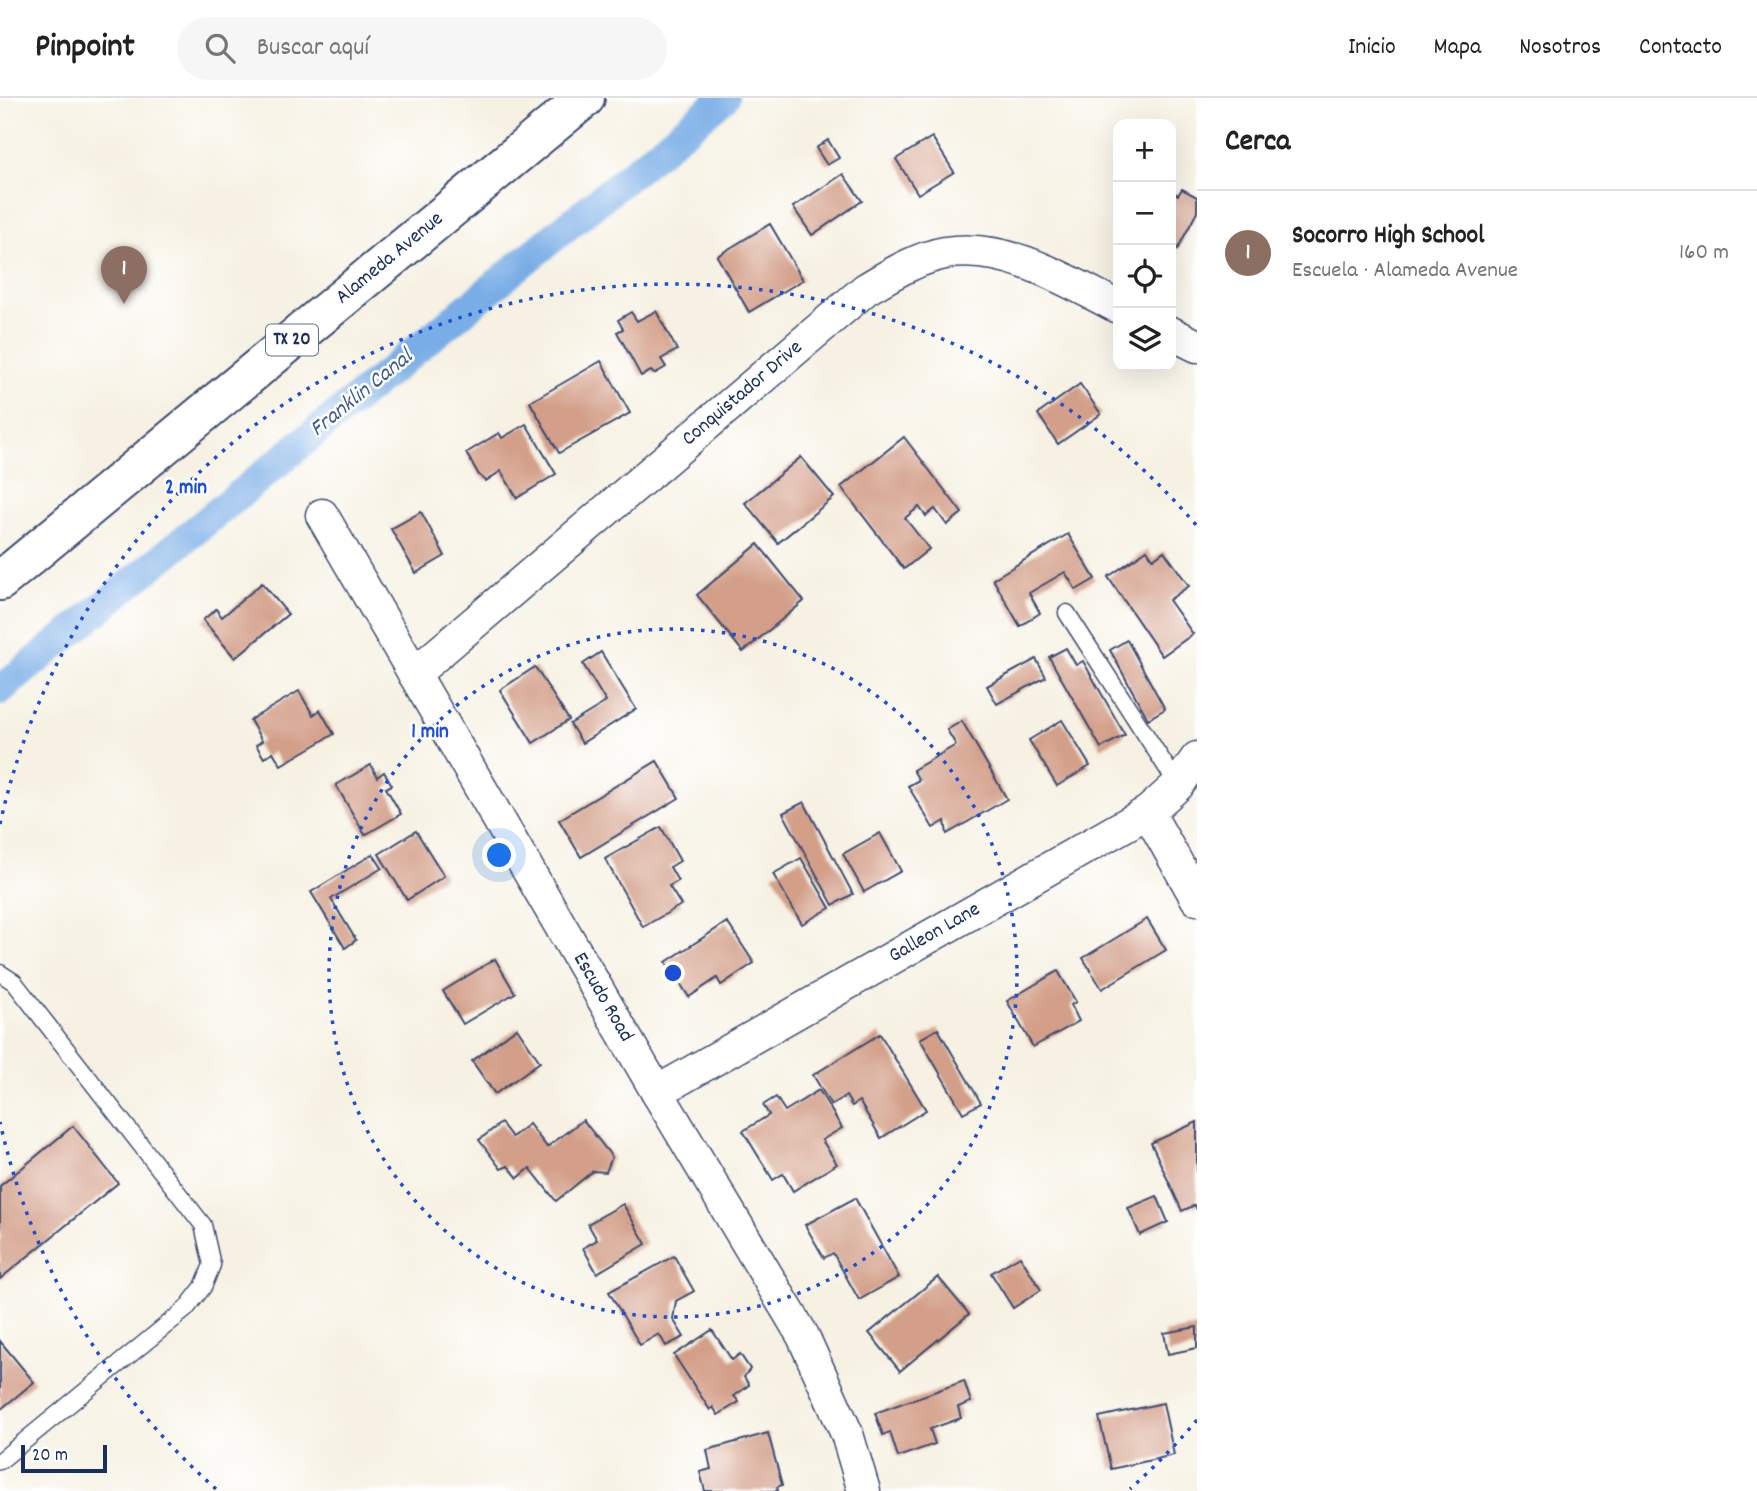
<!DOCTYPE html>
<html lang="es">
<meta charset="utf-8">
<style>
body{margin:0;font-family:Dekko,sans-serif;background:#f6f6f6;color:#222}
.controls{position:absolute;right:21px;top:21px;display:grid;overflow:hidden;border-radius:14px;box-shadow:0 7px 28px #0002}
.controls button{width:63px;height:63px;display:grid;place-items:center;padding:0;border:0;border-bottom:2px solid #e0e0e0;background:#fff;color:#222;font:35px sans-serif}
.scale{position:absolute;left:21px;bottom:18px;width:86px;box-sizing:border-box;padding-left:7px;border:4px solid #1b2f5e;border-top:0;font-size:19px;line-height:24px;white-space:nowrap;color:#1b2f5e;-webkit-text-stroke:5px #fff;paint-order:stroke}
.you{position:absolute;left:500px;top:758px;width:24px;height:24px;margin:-18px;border:5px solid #fff;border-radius:50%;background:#1a73e8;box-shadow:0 0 0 10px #1a73e833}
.badge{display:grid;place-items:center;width:46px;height:46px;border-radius:50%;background:#db2777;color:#fff;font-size:23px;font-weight:700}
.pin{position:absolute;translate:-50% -58px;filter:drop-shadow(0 2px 4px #0008)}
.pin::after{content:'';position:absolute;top:37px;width:24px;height:21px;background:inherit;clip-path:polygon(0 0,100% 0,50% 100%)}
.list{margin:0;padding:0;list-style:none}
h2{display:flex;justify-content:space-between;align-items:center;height:91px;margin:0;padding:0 28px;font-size:30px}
h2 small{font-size:23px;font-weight:400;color:#767676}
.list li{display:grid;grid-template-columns:46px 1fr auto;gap:21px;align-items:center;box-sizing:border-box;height:126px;padding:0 28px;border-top:2px solid #e0e0e0}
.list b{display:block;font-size:26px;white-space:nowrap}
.list p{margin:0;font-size:23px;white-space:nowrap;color:#767676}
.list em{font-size:23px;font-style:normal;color:#767676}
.icon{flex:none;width:38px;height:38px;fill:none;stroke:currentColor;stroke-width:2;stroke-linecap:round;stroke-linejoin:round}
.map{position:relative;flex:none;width:1197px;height:1393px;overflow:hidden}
header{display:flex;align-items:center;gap:42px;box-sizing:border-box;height:98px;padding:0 35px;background:#fff;border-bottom:2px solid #e0e0e0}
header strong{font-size:33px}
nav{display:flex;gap:38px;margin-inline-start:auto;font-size:24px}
.search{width:490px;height:63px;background:#f6f6f6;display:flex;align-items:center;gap:18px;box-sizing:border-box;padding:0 24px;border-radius:38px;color:#767676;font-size:26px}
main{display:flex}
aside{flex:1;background:#fff}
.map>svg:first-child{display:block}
</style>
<header>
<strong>Pinpoint</strong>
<div class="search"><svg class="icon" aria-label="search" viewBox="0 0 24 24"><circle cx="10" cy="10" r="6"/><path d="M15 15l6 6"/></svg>Buscar aquí</div>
<nav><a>Inicio</a><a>Mapa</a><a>Nosotros</a><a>Contacto</a></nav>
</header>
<main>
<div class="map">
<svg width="1197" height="1393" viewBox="0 0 1197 1393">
<rect width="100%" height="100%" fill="#fff"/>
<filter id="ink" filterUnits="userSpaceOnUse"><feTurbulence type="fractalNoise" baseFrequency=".0143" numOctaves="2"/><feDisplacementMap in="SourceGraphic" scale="14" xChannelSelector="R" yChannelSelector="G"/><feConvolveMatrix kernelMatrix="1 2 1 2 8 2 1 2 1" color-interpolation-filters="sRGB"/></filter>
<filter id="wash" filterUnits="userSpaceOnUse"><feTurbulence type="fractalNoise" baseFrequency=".00686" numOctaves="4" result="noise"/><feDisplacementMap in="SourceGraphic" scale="28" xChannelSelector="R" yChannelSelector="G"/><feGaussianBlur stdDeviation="1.57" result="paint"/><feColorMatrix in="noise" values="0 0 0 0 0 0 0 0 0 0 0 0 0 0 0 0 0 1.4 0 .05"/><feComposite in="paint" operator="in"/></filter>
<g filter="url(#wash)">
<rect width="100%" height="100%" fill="#f6f1e2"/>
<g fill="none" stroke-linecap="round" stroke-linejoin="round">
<path stroke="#79ade6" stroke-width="30" d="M0 592 724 0"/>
</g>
<g id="blocks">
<g fill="#d39f88">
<path d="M932 39 954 74 918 96 896 61Z"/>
<path d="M828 42 839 60 827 67 816 50Z"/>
<path d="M843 76 862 103 812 137 793 109Z"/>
<path d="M1182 91 1197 99V114L1177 152 1171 148V93L1178 97Z"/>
<path d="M770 126 803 182 749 214 717 158Z"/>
<path d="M656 213 677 252 661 261 666 269 654 276 651 273 641 278 617 234 623 231 618 222 631 214 637 223Z"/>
<path d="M601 263 630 315 559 355 530 304Z"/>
<path d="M1080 286 1101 316 1058 346 1038 316Z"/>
<path d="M526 326 556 376 517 400 501 373 486 383 479 377 466 355 499 335 502 340Z"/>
<path d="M904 339 962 415 947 427 935 411 926 418 919 409 905 420 929 451 904 471 841 389Z"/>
<path d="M801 359 834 399 778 445 745 405Z"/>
<path d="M421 414 445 458 416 475 391 431Z"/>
<path d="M1068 436 1095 481 1076 492 1065 474 1029 495 1040 515 1020 528 993 481Z"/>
<path d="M758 446 804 503 743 554 697 497Z"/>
<path d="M1147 452 1153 461 1164 453 1189 488 1169 502 1193 536 1162 558 1108 479Z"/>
<path d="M262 485 288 516 235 560 203 522 216 511 222 519Z"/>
<path d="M1127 542 1165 611 1148 621 1110 552Z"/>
<path d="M1066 550 1076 567 1083 563 1125 637 1101 650 1049 559Z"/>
<path d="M601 554 636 611 582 645 570 626 606 604 583 566Z"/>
<path d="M1036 561 1046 579 997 606 987 588Z"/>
<path d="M535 569 569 622 533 645 500 592Z"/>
<path d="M299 593 313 617 320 612 334 636 281 667 273 654 264 660 256 647 262 643 250 622Z"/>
<path d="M1062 622 1090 668 1057 688 1029 642Z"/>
<path d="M962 623 1007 701 947 736 945 723 933 730 908 688 919 682 913 672 956 647 947 632Z"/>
<path d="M657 663 679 700 581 759 559 722Z"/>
<path d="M371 667 377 679 384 674 392 687 386 690 401 716 365 737 336 687Z"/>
<path d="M804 704 853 796 833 807 783 715Z"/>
<path d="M661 729 680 763 670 769 678 783 669 788 681 807 643 829 605 761Z"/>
<path d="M416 733 444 778 407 802 379 756Z"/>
<path d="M880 735 901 773 864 794 843 756Z"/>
<path d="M373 756 382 770 331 801 356 842 345 850 311 794Z"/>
<path d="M801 760 830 810 802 826 773 776Z"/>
<path d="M1147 821 1166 852 1102 891 1083 860Z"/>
<path d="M727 824 754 865 721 887 717 880 689 899 666 864Z"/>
<path d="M495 861 515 895 463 926 443 893Z"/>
<path d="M1058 873 1076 904 1071 907 1079 923 1033 949 1007 903Z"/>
<path d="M517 930 540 964 495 996 472 963Z"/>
<path d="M938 931 981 1005 963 1015 920 941Z"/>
<path d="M880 936 926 1012 881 1040 859 1003 852 1008 846 998 831 1007 813 977Z"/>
<path d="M819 992 842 1030 822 1042 837 1066 793 1093 783 1076 773 1082 743 1033 769 1017 763 1007 776 999 785 1013Z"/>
<path d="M583 1022 612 1059 606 1074 593 1073 556 1103 530 1070 518 1080 508 1068 501 1071 479 1042 501 1025 512 1039 529 1026 547 1049Z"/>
<path d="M1197 1024V1112L1195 1107 1182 1113 1151 1045Z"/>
<path d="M73 1028 118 1085 0 1181V1088Z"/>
<path d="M1157 1098 1168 1124 1140 1137 1128 1110Z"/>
<path d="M855 1100 899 1179 859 1202 833 1155 824 1160 805 1127Z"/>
<path d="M623 1106 646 1146 597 1175 583 1150 597 1142 588 1126Z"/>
<path d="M674 1158 694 1193 676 1203 673 1221 684 1239 666 1248 659 1236 640 1247 609 1194Z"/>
<path d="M1020 1158 1041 1192 1013 1210 991 1175Z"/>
<path d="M938 1179 969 1216 900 1273 869 1235Z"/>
<path d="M1197 1229V1250L1168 1256 1164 1235Z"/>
<path d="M712 1232 732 1262 740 1256 750 1271 744 1279 749 1287 734 1298 739 1304 718 1317 713 1309 710 1312 674 1257Z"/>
<path d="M0 1243 34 1284 0 1312Z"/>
<path d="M964 1283 971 1304 958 1309 961 1320 930 1331 935 1346 898 1359 890 1334 883 1337 875 1315Z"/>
<path d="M1163 1305 1174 1357 1111 1371 1099 1319Z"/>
<path d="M768 1335 782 1387 777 1389 778 1393H705L700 1374 711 1371 707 1352Z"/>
</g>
</g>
</g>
<g filter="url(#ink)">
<use href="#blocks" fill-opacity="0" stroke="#3c4c72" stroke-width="2"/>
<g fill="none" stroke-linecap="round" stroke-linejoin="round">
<g stroke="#3c4c72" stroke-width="19">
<g id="service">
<path d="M1067 515 1178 687"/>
<path d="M0 875 14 884 203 1127 212 1167 203 1189 186 1211 0 1363"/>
</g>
</g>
<g stroke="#3c4c72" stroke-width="35">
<g id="minor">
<path d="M1171 235 1197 248"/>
<path id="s1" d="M322 417 657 994 803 1238 847 1336 864 1393"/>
<path id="s2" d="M414 576 866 191C890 177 917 160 945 155 1006 145 1066 182 1118 209"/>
<path d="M1148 714 1197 801"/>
<path id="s3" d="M657 994 1148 714 1178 687 1197 660"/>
</g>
</g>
<g stroke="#3c4c72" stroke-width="42">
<g id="primary">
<path id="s4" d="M0 483 585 0"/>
</g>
</g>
<use href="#service" stroke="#fff" stroke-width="16"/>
<use href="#minor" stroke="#fff" stroke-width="32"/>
<use href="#primary" stroke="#fff" stroke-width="38"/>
</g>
</g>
<g fill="none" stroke="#1d4ed8" stroke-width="3.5" stroke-dasharray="3.5 7">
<circle cx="673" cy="875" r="344"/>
<path d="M1197 1322A689 689 0 0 1 1130 1391M216 1391A689 689 0 0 1 0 1024M0 726A689 689 0 0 1 1197 428"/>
</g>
<g text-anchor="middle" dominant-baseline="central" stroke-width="5" stroke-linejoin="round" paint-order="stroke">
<rect fill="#fff" stroke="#5f6d8e" stroke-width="2" x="266" y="226.5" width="52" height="31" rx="5"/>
<g font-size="19" font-weight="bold" fill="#1b2f5e">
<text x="292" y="242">TX 20</text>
</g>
<g font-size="21" fill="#1b2f5e" stroke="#fff">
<text stroke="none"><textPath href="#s4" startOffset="506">Alameda Avenue</textPath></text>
<text stroke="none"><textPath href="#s2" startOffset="432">Conquistador Drive</textPath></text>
<text stroke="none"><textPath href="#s3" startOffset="320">Galleon Lane</textPath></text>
<text stroke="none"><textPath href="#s1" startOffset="558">Escudo Road</textPath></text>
</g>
<g font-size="23" font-style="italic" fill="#3c5b8e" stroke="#fff">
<text transform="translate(362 296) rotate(-39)">Franklin Canal</text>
</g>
</g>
<circle cx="673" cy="875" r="10" fill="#1d4ed8" stroke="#fff" stroke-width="3.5"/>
<g font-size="21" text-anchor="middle" font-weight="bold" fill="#1d4ed8" stroke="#fff" stroke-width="5" stroke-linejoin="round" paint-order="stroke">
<text x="186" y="395">2 min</text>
<text x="430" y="639">1 min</text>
</g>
</svg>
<div class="controls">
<button>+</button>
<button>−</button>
<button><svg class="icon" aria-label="locate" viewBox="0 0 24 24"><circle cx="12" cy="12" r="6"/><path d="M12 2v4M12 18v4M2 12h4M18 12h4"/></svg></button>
<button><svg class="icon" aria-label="layers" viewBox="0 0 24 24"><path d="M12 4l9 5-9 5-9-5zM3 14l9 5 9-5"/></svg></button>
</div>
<div class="scale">20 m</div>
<div class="you"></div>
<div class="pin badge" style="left:124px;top:206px;background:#8d6e63">1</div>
</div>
<aside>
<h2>Cerca<small></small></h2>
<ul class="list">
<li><span class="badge" style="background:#8d6e63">1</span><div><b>Socorro High School</b><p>Escuela · Alameda Avenue</p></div><em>160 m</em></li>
</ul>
</aside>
</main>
